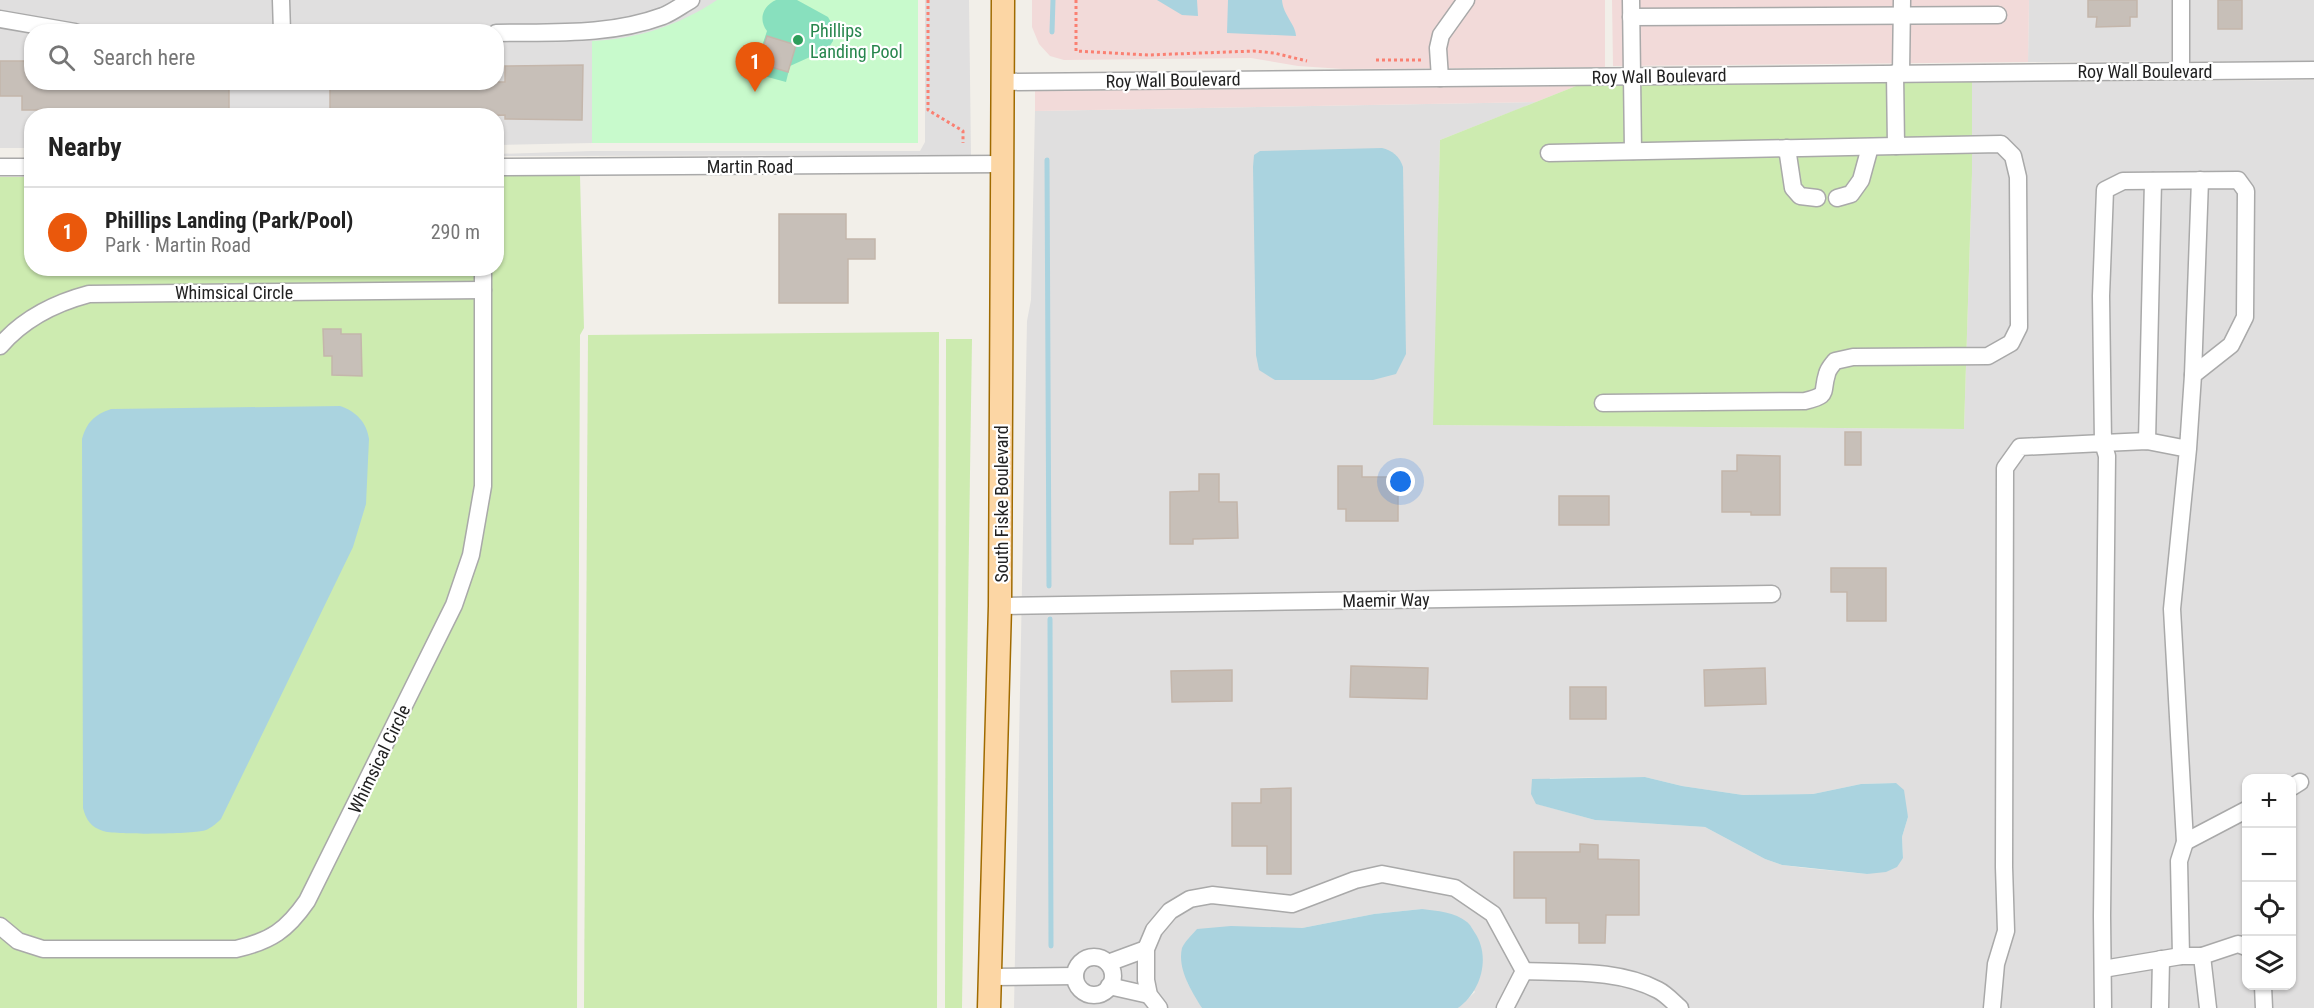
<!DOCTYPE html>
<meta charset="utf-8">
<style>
body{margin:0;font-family:"Roboto Condensed",sans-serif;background:#f6f6f6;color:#222}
.controls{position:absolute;right:18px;bottom:18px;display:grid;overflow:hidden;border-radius:12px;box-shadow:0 2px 4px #0004}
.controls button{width:54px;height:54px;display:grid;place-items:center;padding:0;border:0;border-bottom:2px solid #e0e0e0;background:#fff;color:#222;font:30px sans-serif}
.you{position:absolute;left:1401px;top:482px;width:21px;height:21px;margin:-15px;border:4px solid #fff;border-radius:50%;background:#1a73e8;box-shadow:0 0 0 9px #1a73e833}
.badge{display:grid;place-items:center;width:39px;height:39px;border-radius:50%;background:#ea580c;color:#fff;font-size:20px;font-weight:700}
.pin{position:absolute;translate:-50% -50px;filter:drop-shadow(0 2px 3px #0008)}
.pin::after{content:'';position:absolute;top:32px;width:21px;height:18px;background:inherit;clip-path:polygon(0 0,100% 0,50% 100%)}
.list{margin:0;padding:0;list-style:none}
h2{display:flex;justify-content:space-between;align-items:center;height:78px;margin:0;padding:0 24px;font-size:26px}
h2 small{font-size:20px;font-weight:400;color:#767676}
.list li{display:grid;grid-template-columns:39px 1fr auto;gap:18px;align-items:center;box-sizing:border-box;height:90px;padding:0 24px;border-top:2px solid #e0e0e0}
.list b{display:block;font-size:22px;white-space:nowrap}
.list p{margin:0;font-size:20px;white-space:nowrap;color:#767676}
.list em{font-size:20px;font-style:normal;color:#767676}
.icon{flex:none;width:33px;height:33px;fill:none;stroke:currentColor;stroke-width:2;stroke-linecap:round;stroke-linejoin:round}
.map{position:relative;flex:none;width:2314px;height:1008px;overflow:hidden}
.search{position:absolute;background:#fff;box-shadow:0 2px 4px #0004;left:24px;top:24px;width:480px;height:66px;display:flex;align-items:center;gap:15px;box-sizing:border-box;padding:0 21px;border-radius:24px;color:#767676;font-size:22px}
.panel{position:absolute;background:#fff;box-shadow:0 2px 4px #0004;left:24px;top:108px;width:480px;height:168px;border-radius:24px}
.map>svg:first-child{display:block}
</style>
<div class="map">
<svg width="2314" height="1008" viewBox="0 0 2314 1008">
<rect width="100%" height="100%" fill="#f2efe9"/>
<g fill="#e0dfdf" fill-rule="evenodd">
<path d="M0 0H918V143H592L497 145 496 116H32L31 148H0ZM32 32H496V82H32Z"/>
<path d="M925 0H969L971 155 497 156V154L592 151H920L925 142Z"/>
<path d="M2029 0H2314V61L2028 62Z"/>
<path d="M2314 80V1008H1458L1475 992 1422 909 1374 914 1302 928 1282 929 1182 949 1183 965 1188 984 1202 1008H1014L1027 321 1031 300 1035 111 1536 102 1440 140 1434 425 1964 429 1972 174V82ZM1645 777 1682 786 1743 795 1813 794 1861 784 1895 783 1908 817 1902 837 1903 858 1867 874 1805 868 1782 865 1765 859 1705 827 1595 820 1537 804 1550 778ZM2246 778H2292V986H2246Z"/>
</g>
<g fill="#f2dad9">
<path d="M1032 0H1605V67L1343 69 1298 66 1251 58 1064 60 1050 56 1039 44 1032 27Z"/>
<path d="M1612 0H2029L2028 62 1613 66Z"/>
<path d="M1576 86 1536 102 1035 111V91Z"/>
</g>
<g fill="#cdebb0">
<path d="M1972 82V174L1964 429 1433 425 1440 140 1576 86Z"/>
<path d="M497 176H580L584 328 580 335 577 1008H0V177H31L32 268H496Z"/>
<path d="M939 332 937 1008H584L588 335Z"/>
<path d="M946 339H972L962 1008H945Z"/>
</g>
<path fill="#c8facc" d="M717 0H918V143H592V41C637 39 678 26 717 0Z"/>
<path fill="#88e0be" d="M776 0H797L828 17 833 26V41L825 53 820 57H810L790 66 786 82 753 73 767 31C758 19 763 6 776 0Z"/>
<g fill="#aad3df">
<path d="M1157 0H1197L1198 16 1182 15Z"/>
<path d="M1228 0H1282C1283 15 1296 25 1296 36L1227 33Z"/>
<path d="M1382 148C1392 150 1400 157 1403 167L1406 354 1396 374 1373 380H1275L1259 370 1256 355 1253 167 1254 155 1260 151Z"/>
<path d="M340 406C356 411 367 423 369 439L366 504 353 547 221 819C216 824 209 830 202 831 188 834 116 835 103 831 91 827 86 820 83 808L82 439C87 422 94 415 111 409Z"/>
<path d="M1645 777 1682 786 1743 795 1813 794 1861 784 1896 783 1904 790 1908 817 1902 837 1903 858 1897 867 1886 872 1867 874 1782 865 1765 859 1705 827 1595 820 1536 804 1531 794 1532 779Z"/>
<path d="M1422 909C1437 911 1455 912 1467 922 1470 924 1473 930 1475 933 1491 957 1481 992 1458 1008H1202C1192 992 1177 969 1182 948 1185 941 1192 935 1197 929L1231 926 1302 928 1374 914Z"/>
</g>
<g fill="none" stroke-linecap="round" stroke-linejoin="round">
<g stroke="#aad3df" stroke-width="5">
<path d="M1052 32 1053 0"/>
<path d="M1047 160 1049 586"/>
<path d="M1050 619 1051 946"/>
</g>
</g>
<g fill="#c7bfb8" stroke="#c4b6ab" stroke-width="1.5">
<path d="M2088 0H2137V17H2130V26L2096 27 2097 17H2088Z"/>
<rect x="2218" y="0" width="24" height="29"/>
<path d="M767 36 796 45 788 72 758 63Z"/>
<path d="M0 61H32V82H229V116L197 114 65 116V110H22V96H0Z"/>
<path d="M583 65 582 120 505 119V115L330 116V82H505V66Z"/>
<path d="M779 214H846V239H875V259H848V303H779Z"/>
<path d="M323 329H341V334H361L362 376 332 375V356H324Z"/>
<rect x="1845" y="432" width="16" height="33"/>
<path d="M1737 455 1780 456V515H1751V512H1722V471H1737Z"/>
<path d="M1338 466H1362V477H1398V521H1346V509H1338Z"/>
<path d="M1199 474H1219V502H1237L1238 538 1193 539V544H1170V492L1199 491Z"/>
<rect x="1559" y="496" width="50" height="29"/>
<path d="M1831 568H1886V621H1847V592H1831Z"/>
<path d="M1351 666 1428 668 1427 699 1350 697Z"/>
<path d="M1765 668 1766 704 1705 706 1704 670Z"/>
<path d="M1232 670V701L1172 702 1171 671Z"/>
<rect x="1570" y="687" width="36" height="32"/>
<path d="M1291 788V874H1267V846H1232V803H1261V789Z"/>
<path d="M1580 844 1598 845V859L1639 860V915H1606L1605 943H1579V923H1546V898H1514V852H1580Z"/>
</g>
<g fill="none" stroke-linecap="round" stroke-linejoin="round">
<g stroke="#a9a9a9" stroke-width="19">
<g id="minor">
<path d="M281 0 282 32"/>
<path d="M1631 0 1633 151"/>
<path d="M2181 0V70"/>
<path d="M1631 17 1998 15"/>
<path d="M0 19 75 32"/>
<path d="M496 33C552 32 609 36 663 16 673 12 682 5 691 0"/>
<path d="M1901 73 1902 0"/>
<path d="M1440 78 1438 48 1441 35 1466 0"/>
<path d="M1003 82 2314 70"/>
<path d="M1787 148 1793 188 1800 196 1817 198"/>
<path d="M1549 153 1896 146"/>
<path d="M0 167H32"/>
<path d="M496 167 1004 164"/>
<path d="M1837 198 1851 194 1861 180 1870 147"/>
<path d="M0 346C24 318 55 303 89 294L483 290"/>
<path d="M2193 375 2200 180"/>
<path d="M1603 403 1805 401C1830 395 1821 393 1827 374 1828 369 1832 365 1835 361L1853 357 1988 356 2011 343 2019 327 2018 177 2013 156 2001 144 1896 146 1895 73"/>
<path d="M2147 441 2153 181"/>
<path d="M2188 449 2147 441 2103 443 2101 296 2105 190 2123 181 2238 180 2246 191 2245 317 2231 345 2193 375 2188 449 2172 609 2185 842 2179 861 2181 956H2202L2208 1008"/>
<path d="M1000 606 1772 594"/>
<path d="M2292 787 2300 782"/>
<path d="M2185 842 2246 810"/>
<path d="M0 926 18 941 43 949H236C271 941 287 930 307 901L454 605 471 555 483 486V268"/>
<path d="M2202 956 2238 944 2246 947"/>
<circle cx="1094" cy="976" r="19"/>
<path d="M1108 963 1146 949"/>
<path d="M2103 969 2181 956"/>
<path d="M1524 971C1568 973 1618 969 1658 990 1666 994 1673 1002 1680 1008"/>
<path d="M990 977 1075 976"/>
<path d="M1109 986 1149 995"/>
<path d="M2263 986 2264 1008"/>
<path d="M1159 1008 1149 995 1146 980V949L1154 930 1170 911 1190 899 1212 895 1292 904 1355 880 1382 874 1455 888 1493 914 1524 971 1505 1008"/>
<path d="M1992 1008 1996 964 2006 931 2004 867 2005 468 2020 447 2103 443 2107 456 2102 916 2103 1008"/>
<path d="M2160 1008 2161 959"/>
</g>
</g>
<g stroke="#a06b00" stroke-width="25">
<path id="major" d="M989 1008 1000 606 1003 0"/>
</g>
<g stroke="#fa8072" stroke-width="3" stroke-dasharray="3 3" stroke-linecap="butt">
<path d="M928 0V110L963 131V143"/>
<path d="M1076 0V51L1148 55 1254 51 1274 53 1307 61"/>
<path d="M1376 60H1423"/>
</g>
<use href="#minor" stroke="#fff" stroke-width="16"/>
<use href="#major" stroke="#fcd6a4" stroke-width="22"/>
</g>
<circle fill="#2e9e5b" stroke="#fff" stroke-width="2" cx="798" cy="40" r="6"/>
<g text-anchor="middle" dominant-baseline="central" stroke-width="4.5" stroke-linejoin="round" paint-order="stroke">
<g font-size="18" fill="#27864d" stroke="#fff" text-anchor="start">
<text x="810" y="30">Phillips<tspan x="810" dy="21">Landing Pool</tspan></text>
</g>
<g font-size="18" fill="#222" stroke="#fff">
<text x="2145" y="71">Roy Wall Boulevard</text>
<text transform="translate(1659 76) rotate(-1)">Roy Wall Boulevard</text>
<text transform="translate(1173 80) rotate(-1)">Roy Wall Boulevard</text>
<text x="750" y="166">Martin Road</text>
<text x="234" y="292">Whimsical Circle</text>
<text transform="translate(1001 504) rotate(-90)">South Fiske Boulevard</text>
<text transform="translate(1386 600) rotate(-1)">Maemir Way</text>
<text transform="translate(379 759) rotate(-64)">Whimsical Circle</text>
</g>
</g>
</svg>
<div class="controls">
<button>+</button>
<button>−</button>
<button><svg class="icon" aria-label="locate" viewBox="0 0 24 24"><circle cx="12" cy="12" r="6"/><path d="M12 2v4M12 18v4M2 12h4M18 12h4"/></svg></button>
<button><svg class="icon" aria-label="layers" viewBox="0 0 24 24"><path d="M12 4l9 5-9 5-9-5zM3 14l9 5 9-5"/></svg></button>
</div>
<div class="you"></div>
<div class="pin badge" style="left:755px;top:92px">1</div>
<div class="search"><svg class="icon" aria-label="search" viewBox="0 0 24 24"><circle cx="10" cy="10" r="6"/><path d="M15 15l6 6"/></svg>Search here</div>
<section class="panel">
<h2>Nearby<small></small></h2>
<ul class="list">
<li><span class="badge">1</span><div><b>Phillips Landing (Park/Pool)</b><p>Park · Martin Road</p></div><em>290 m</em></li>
</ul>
</section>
</div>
